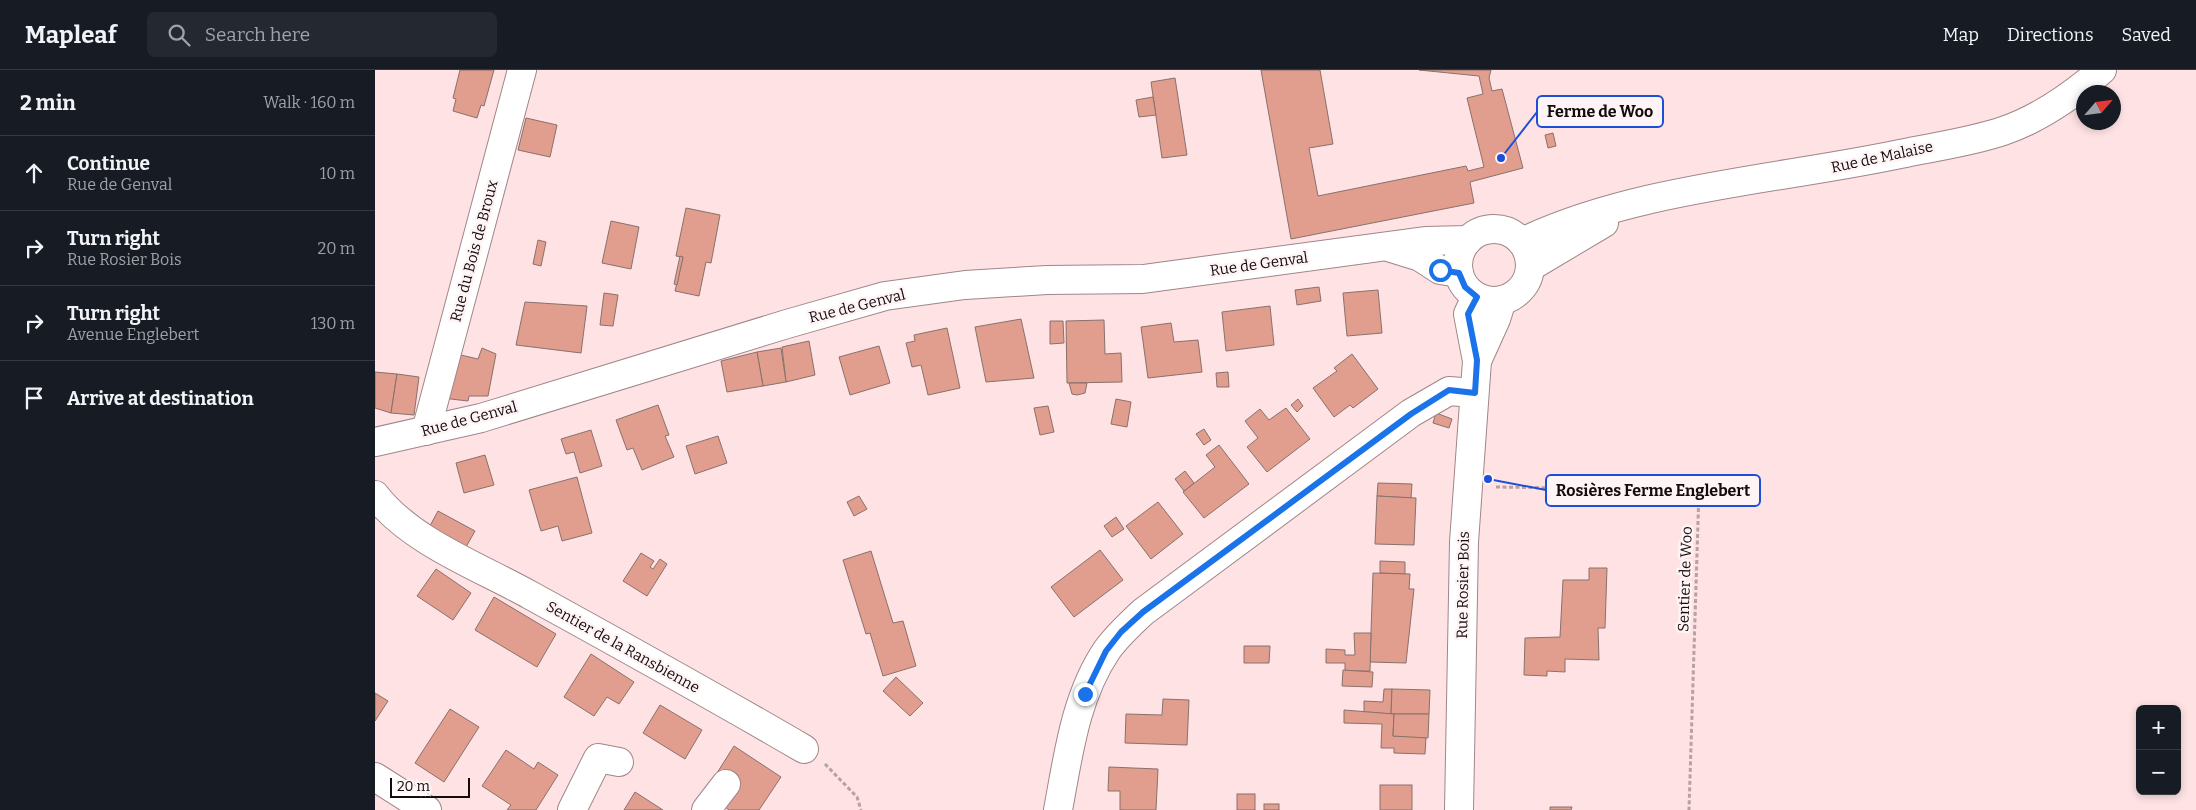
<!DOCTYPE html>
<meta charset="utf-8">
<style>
body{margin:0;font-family:Bitter,serif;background:#242831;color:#f1f3f6}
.controls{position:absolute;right:15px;bottom:15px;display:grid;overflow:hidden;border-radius:8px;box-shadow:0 2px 8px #0003}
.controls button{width:45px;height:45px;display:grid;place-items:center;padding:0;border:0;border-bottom:1px solid #363941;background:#171b24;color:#f1f3f6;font:25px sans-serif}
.compass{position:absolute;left:1701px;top:15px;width:45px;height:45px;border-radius:50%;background:#171b24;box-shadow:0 2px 8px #0003;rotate:62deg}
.scale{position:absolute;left:15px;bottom:12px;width:80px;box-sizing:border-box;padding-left:5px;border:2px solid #130b0c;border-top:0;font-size:14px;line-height:18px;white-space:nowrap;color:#130b0c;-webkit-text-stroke:4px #fff4f5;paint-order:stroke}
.stop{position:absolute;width:15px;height:15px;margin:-11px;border:4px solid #1a73e8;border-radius:50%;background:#fff}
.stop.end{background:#1a73e8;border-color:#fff;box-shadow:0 1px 5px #0008}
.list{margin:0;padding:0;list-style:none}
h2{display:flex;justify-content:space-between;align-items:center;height:65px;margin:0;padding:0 20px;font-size:21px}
h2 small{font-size:16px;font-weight:400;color:#9ea1a6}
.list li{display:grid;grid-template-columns:32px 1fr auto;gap:15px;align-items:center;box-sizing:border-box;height:75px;padding:0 20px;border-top:1px solid #363941}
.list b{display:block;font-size:19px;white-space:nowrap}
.list p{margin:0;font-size:16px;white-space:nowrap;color:#9ea1a6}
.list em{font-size:16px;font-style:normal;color:#9ea1a6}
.icon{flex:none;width:28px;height:28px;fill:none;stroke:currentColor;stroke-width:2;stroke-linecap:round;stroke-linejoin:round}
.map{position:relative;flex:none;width:1821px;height:740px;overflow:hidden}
header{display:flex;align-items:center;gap:30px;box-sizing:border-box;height:70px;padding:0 25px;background:#171b24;border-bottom:1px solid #363941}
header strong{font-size:24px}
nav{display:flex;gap:28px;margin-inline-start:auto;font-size:18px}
.search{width:350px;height:45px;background:#242831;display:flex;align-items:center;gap:12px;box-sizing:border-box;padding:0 18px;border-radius:8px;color:#9ea1a6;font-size:19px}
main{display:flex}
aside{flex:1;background:#171b24}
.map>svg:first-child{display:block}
</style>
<header>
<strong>Mapleaf</strong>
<div class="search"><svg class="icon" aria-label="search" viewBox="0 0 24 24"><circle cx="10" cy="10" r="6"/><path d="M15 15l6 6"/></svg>Search here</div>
<nav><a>Map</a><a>Directions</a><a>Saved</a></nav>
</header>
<main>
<aside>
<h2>2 min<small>Walk · 160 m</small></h2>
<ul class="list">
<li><svg class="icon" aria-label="ahead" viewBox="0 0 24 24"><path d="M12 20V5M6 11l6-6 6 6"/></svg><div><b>Continue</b><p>Rue de Genval</p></div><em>10 m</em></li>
<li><svg class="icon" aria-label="right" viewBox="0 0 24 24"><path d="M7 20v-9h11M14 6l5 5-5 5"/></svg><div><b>Turn right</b><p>Rue Rosier Bois</p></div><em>20 m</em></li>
<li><svg class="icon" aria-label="right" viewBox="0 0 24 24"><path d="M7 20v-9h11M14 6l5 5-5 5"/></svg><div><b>Turn right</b><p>Avenue Englebert</p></div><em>130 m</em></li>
<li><svg class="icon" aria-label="arrive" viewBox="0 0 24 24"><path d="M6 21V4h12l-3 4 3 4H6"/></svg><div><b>Arrive at destination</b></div></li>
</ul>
</aside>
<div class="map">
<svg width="1821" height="740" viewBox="0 0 1821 740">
<rect width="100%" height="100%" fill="#fee2e4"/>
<g fill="#e19d8d" stroke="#89716c">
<path d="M85 0H119L109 36 106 35 102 48 78 41 81 29 78 28Z"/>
<path d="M886 0H945L958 74 934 78 943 126 1091 96 1093 101 1109 97 1092 28 1108 24 1104 6 1044 0H1116L1114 8 1117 21 1127 19 1148 98 1095 112 1099 133 916 169Z"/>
<path d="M800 8 812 85 787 88 776 12Z"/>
<path d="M778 27 781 45 764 47 761 30Z"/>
<path d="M151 48 182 55 175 87 143 80Z"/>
<path d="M1178 63 1181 76 1173 78 1170 65Z"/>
<path d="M311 138 345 145 336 193 331 192 324 226 300 221 308 187 301 186Z"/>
<path d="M236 151 264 157 256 199 227 193Z"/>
<path d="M163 170 171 172 166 196 158 194Z"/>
<path d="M305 186 308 187 302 215 299 214Z"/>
<path d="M944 217 946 231 922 235 920 220Z"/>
<path d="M1003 220 1007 263 972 266 968 223Z"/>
<path d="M229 223 243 225 238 256 225 255Z"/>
<path d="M150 232 212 236 206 283 141 275Z"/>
<path d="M895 236 899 275 851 281 847 242Z"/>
<path d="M646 249 659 308 611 312 600 257Z"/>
<path d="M729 250 730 284 746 283 747 312 692 313 691 251Z"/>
<path d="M675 251H688L689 273 675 274Z"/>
<path d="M796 253 799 272 823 270 827 302 773 308 766 257Z"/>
<path d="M572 258 585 318 553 325 546 295 537 297 531 273 540 271 539 265Z"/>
<path d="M434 271 440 305 411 312 407 277Z"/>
<path d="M504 276 515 313 475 325 464 287Z"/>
<path d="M107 278 121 284 113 326H94L93 331 67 328 77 283 103 289Z"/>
<path d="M406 278 411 312 388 316 382 282Z"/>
<path d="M382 282 388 316 352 322 346 291Z"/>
<path d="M977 284 1003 319 978 338 975 335 959 347 938 318 962 301 959 298Z"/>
<path d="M0 302 22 304 16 343 0 338Z"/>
<path d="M853 302 854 317H842L841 303Z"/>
<path d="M22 304 44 307 39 345 16 343Z"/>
<path d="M694 313H712L710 323 702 325 697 324Z"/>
<path d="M741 329 756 332 752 357 736 354Z"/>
<path d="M923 329 928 336 922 342 916 335Z"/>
<path d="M283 335 294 365 290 366 299 387 267 400 258 378 252 380 241 350Z"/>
<path d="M673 336 679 362 665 365 659 338Z"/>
<path d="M911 338 935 369 892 402 872 377 883 368 870 351 885 339 894 350Z"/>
<path d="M1061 343 1077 349 1074 358 1058 353Z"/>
<path d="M829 359 836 370 829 375 821 364Z"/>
<path d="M216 360 227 396 205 403 199 382 191 384 186 369Z"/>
<path d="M343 366 352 393 320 404 311 376Z"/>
<path d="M844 375 874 414 829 448 808 422 840 397 831 385Z"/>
<path d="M110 385 119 415 89 423 81 393Z"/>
<path d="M810 401 819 413 809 421 800 409Z"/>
<path d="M202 407 217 463 187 471 183 456 166 461 154 420Z"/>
<path d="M1003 413 1037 414 1036 428 1002 426Z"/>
<path d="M484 426 492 439 479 446 472 432Z"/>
<path d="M1002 426 1041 428 1039 475 1000 474Z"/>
<path d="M783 432 808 464 776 489 751 456Z"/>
<path d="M63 441 100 461 87 484 50 465Z"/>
<path d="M741 447 749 459 737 467 729 456Z"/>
<path d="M725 480 748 510 699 547 676 517Z"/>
<path d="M496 481 518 553 528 551 541 596 508 606 495 563 491 564 468 490Z"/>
<path d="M266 483 279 491 275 497 278 499 285 489 292 494 272 526 248 511Z"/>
<path d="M1005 491 1030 492V504L1005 503Z"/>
<path d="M1214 498H1232L1230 558H1223L1224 590 1190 589V602L1172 601V606L1149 605 1150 568 1185 567 1188 510H1214Z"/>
<path d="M61 499 96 523 78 550 42 526Z"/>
<path d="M998 503 1035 504 1034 519H1039L1031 593 995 592Z"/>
<path d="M119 527 181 564 162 597 100 560Z"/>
<path d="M979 563H996L995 601H970V593H951V579L970 580V585H980Z"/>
<path d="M869 576H895L894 593H869Z"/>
<path d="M216 584 259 612 244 634 232 627 219 646 189 627Z"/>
<path d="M968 600 998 602 997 617 967 616Z"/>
<path d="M521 607 548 633 535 646 508 621Z"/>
<path d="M1009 619H1017L1016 644 989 642V631L1008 632Z"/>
<path d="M1017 619 1055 620 1054 644H1016Z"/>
<path d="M0 623 13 631 0 651Z"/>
<path d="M788 629 814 630 812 675 750 673 751 644 787 645Z"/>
<path d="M285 635 327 660 310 689 268 663Z"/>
<path d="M75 639 104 657 69 712 40 693Z"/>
<path d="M969 640 1019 644 1018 666 1051 667 1050 684 1019 683V678H1006L1007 654 969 653Z"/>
<path d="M1019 644H1054L1053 668 1018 666Z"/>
<path d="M359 676 406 707 384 740H354L349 736 362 716 342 703Z"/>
<path d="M131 680 159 699 163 692 183 705 161 740H132L136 735 107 716Z"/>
<path d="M734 697 783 699 781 740H745V721H733Z"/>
<rect x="1005" y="715" width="32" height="25"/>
<path d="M260 722 288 740H249Z"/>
<rect x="862" y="724" width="18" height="16"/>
<rect x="889" y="734" width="15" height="6"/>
<path d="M1175 737H1197L1196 740H1175Z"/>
</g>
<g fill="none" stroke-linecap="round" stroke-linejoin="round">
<g stroke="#a08689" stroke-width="30">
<g id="minor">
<path d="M1102 291 1121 249 1127 230"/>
<path d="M51 361 147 0"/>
<path d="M0 425C36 472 105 497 155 525 246 575 338 626 429 679"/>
<path d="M0 707 52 740"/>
<path d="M197 740 223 688 244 692"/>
<path d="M331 740 351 714"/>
<path d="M683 740C693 687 700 627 732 580 742 566 755 554 768 542L1036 343 1074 321 1099 323"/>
<path d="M1084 740 1089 472 1102 291 1093 244 1101 227"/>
</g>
</g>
<g stroke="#a08689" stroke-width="30">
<g id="tertiary">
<circle cx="1119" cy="195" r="36"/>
<path d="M1147 172C1260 118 1402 110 1525 84 1558 77 1596 72 1628 61 1664 49 1698 25 1727 0"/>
<path d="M1016 178 1045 187 1065 200 1084 203"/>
<path d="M1155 197 1229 153"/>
<path d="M0 372 106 348 412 254 510 226 590 215 672 210 768 209 1050 171 1093 170"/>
</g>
</g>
<g stroke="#b7a1a2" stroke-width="3" stroke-dasharray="4 2.5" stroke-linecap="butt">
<path d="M1121 417 1324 420 1314 740"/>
<path d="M450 694 482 727 486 740"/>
</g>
<use href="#minor" stroke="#fff" stroke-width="28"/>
<use href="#tertiary" stroke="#fff" stroke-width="28"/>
</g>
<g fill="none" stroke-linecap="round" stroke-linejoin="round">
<path stroke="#1a73e8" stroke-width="6" d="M710 624 731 581 746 562 768 542 1036 344 1074 320 1100 323 1102 290 1093 244 1102 227 1090 217 1084 203 1065 200"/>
</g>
<g text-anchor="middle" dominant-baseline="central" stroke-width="5" stroke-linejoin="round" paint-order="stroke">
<g font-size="15" fill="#130b0c" stroke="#fff4f5">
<text transform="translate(1507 87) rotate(-12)">Rue de Malaise</text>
<text transform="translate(99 181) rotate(-75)">Rue du Bois de Broux</text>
<text transform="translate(884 194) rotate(-8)">Rue de Genval</text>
<text transform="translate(482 236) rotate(-14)">Rue de Genval</text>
<text transform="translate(94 349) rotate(-15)">Rue de Genval</text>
<text transform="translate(1310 509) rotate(-88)">Sentier de Woo</text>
<text transform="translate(1088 515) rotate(-89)">Rue Rosier Bois</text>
<text transform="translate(248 577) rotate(29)">Sentier de la Ransbienne</text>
</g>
</g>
<path fill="none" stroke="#1d4ed8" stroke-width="2" d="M1126 88L1162 42M1113 409L1171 420"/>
<g fill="#1d4ed8" stroke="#fff4f5" stroke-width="2">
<circle cx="1126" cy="88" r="5"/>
<circle cx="1113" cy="409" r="5"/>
</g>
<g fill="#fff4f5" stroke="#1d4ed8" stroke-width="2">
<rect x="1162" y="26" width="126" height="31" rx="5"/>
<rect x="1171" y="405" width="214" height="31" rx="5"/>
</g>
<g font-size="16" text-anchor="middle" font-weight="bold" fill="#130b0c">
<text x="1225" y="47">Ferme de Woo</text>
<text x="1278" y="426">Rosières Ferme Englebert</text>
</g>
</svg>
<div class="controls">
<button>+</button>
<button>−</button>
</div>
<svg class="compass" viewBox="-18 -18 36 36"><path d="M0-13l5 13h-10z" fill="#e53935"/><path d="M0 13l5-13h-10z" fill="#9ea1a6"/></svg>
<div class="scale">20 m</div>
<div class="stop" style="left:1065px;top:200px"></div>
<div class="stop end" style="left:710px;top:624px"></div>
</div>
</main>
